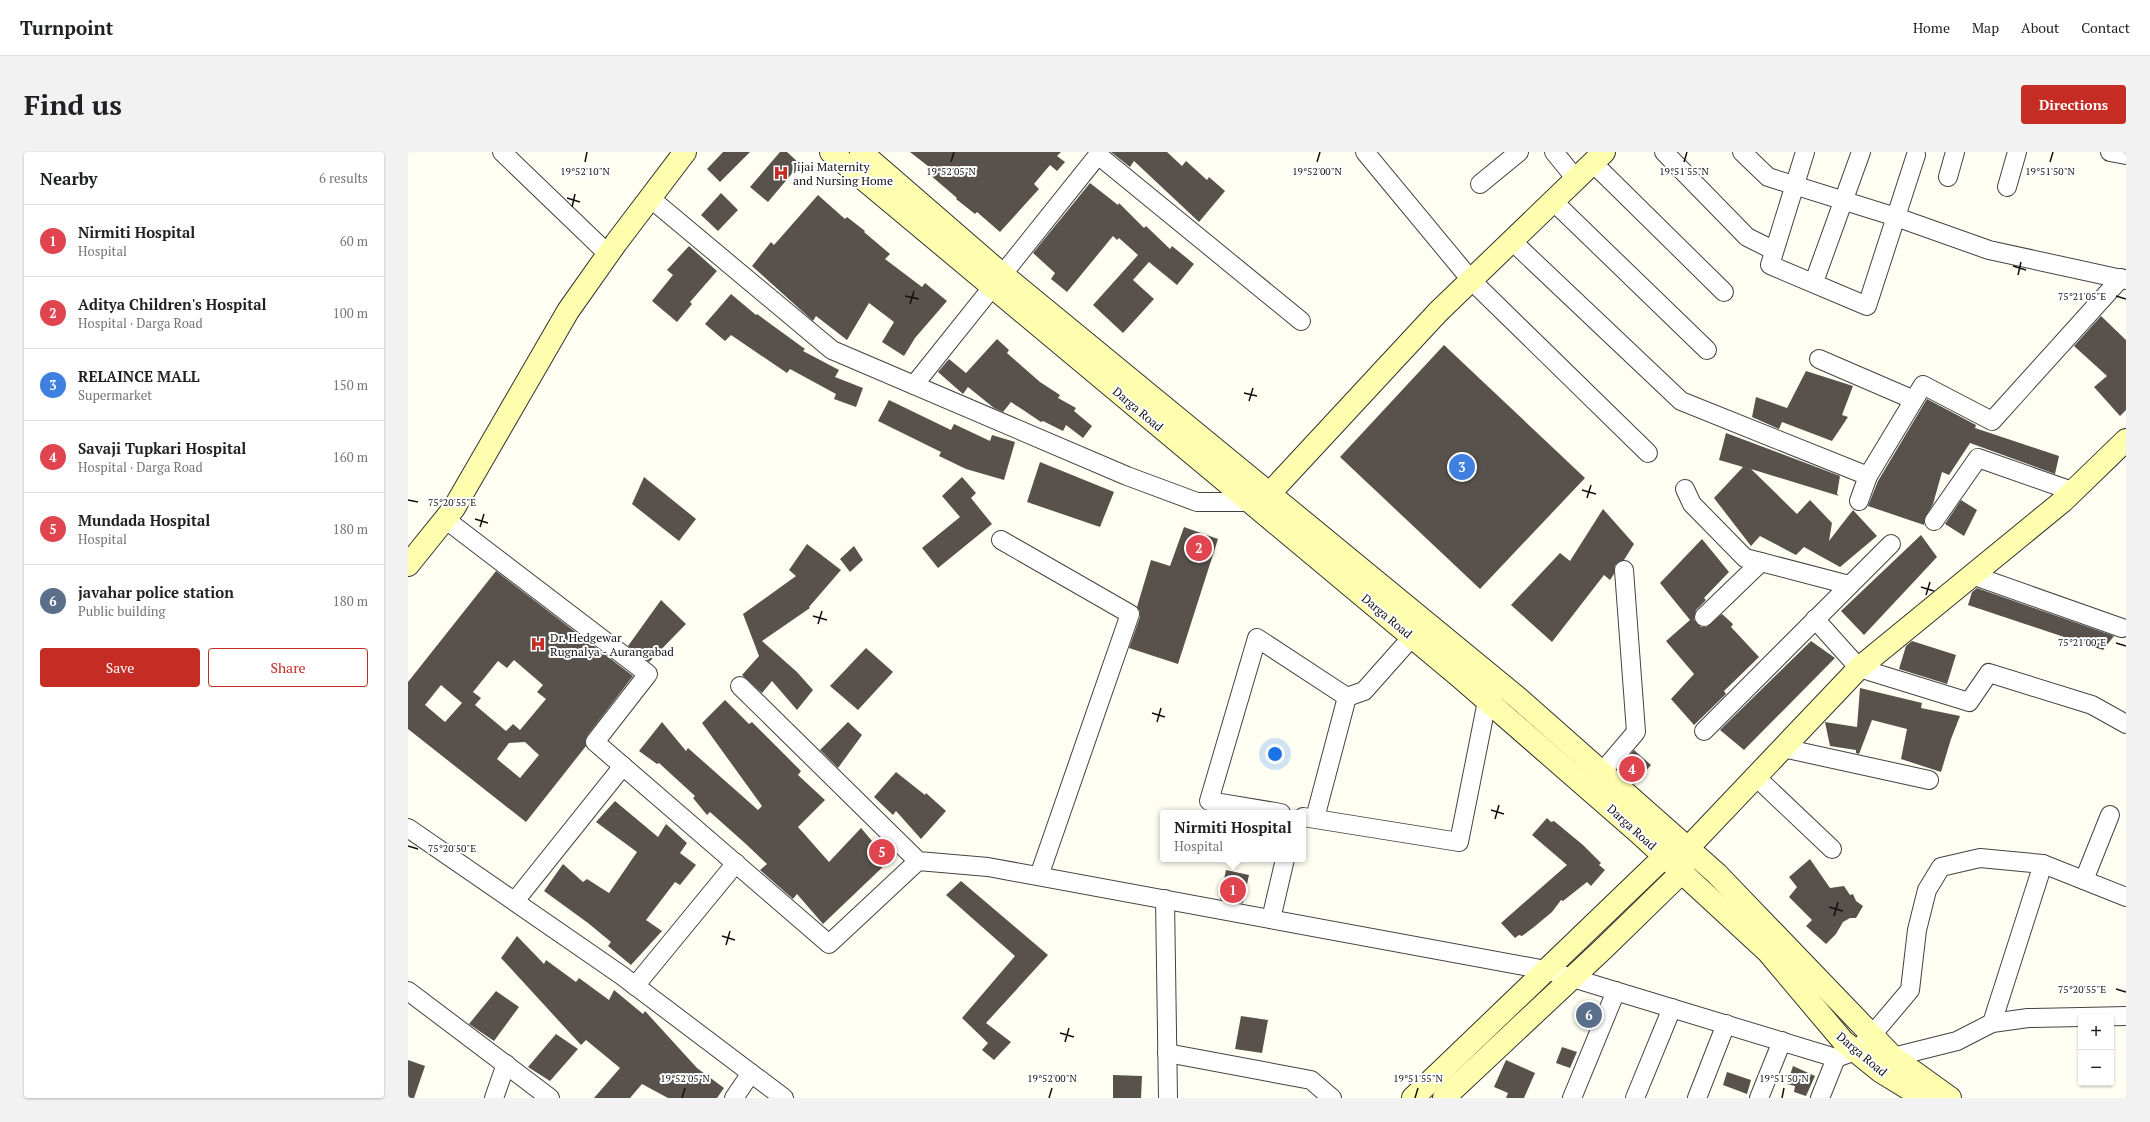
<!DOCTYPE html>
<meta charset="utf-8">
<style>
body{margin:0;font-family:"PT Serif",serif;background:#f2f2f2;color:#202124}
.controls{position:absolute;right:12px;bottom:12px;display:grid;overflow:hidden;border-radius:4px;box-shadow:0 1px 3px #0004}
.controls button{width:36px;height:36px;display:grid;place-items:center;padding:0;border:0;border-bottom:1px solid #e0e0e0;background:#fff;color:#202124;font:20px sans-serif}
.you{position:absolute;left:867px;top:602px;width:14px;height:14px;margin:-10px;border:3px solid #fff;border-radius:50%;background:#1a73e8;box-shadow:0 0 0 6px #1a73e833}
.badge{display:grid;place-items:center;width:26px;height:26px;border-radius:50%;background:#c42c24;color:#fff;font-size:13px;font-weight:700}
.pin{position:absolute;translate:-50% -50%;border:2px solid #fff;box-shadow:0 1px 4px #0006}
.popup{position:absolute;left:752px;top:658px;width:146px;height:52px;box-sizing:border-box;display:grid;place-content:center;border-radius:4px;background:#fff;filter:drop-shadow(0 1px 3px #0005);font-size:13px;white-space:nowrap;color:#757577}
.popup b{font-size:15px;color:#202124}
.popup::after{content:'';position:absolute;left:50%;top:100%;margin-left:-8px;border:8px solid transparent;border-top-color:#fff}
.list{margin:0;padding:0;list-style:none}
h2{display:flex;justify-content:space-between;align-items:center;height:52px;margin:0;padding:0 16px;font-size:17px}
h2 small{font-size:13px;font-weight:400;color:#757577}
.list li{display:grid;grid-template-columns:26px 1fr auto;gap:12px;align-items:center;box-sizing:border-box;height:72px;padding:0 16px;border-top:1px solid #e0e0e0}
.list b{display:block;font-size:15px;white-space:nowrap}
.list p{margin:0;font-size:13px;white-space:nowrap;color:#757577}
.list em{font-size:13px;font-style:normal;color:#757577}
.actions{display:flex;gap:8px;padding:12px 16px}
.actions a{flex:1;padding:9px 0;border:1px solid #c42c24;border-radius:4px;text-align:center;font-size:14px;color:#c42c24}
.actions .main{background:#c42c24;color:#fff}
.map{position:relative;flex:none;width:1718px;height:946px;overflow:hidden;border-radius:4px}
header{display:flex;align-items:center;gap:24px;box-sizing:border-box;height:56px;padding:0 20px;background:#fff;border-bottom:1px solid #e0e0e0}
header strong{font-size:19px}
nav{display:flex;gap:22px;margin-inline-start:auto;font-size:14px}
.intro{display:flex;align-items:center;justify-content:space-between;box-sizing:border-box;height:96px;padding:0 24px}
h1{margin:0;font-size:28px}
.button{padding:10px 18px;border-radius:4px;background:#c42c24;color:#fff;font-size:14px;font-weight:700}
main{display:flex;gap:24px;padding:0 24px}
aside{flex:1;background:#fff;border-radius:4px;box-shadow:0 1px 3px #0004}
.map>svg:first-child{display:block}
</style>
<header>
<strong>Turnpoint</strong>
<nav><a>Home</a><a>Map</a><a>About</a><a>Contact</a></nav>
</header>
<div class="intro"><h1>Find us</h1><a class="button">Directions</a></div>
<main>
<aside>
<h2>Nearby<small>6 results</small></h2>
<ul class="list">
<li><span class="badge" style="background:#e0444e">1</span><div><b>Nirmiti Hospital</b><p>Hospital</p></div><em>60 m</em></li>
<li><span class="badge" style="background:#e0444e">2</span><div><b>Aditya Children's Hospital</b><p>Hospital · Darga Road</p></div><em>100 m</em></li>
<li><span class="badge" style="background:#3f7fe0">3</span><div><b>RELAINCE MALL</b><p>Supermarket</p></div><em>150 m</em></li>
<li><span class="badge" style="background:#e0444e">4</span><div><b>Savaji Tupkari Hospital</b><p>Hospital · Darga Road</p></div><em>160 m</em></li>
<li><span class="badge" style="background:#e0444e">5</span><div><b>Mundada Hospital</b><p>Hospital</p></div><em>180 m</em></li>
<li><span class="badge" style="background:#5c6f8a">6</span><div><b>javahar police station</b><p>Public building</p></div><em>180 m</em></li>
</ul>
<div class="actions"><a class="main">Save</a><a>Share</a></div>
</aside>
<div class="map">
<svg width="1718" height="946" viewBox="0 0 1718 946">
<rect width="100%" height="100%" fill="#fffef3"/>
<g fill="#59524c" fill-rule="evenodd">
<path d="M315 0H342L312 30 299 17Z"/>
<path d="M372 0H379L392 12 360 50 342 35Z"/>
<path d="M502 0H653L649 4 657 10 649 19 642 13 626 32 631 37 592 80 569 60 567 62 548 47 549 46 521 22 525 18Z"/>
<path d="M703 0H759L774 14 778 9 799 28 801 25 817 39 791 70 726 9 722 15Z"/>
<path d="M682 31 710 53 711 51 736 76 738 74 762 97 764 94 786 112 769 133 741 110 725 128 746 147 715 181 685 153 730 103 711 86 709 88 705 84 659 140 643 127 647 121 625 101Z"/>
<path d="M313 41 330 58 310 79 293 63Z"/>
<path d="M410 43 437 67 439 65 457 79 456 80 482 102 477 107 514 135 517 131 539 149 507 186 496 204 474 190 486 170 461 151 439 188 408 164 405 169 344 114 363 90 366 93Z"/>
<path d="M281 94 309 119 282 150 284 152 269 170 244 149 265 123 259 118Z"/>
<path d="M323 142 348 163 349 162 397 197 395 199 431 218 427 225 455 236 448 255 426 247 428 242 382 217 379 221 323 183 317 189 297 172Z"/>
<path d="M1693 164 1718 188V258L1712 264 1686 235 1699 224 1666 194Z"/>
<path d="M589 187 601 198 599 201 632 230 652 243 650 246 668 256 666 259 684 274 675 286 658 273 655 279 635 269 633 270 603 250 595 260 586 256 560 235 555 242 530 220 541 207 558 221Z"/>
<path d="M1036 193 1177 326 1072 437 932 305Z"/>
<path d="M1398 219 1445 234 1434 263 1440 265 1424 289 1374 270 1371 277 1344 265 1348 245 1379 256Z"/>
<path d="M1519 247 1568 273 1567 276 1651 304 1647 322 1562 291 1541 323 1534 320 1525 352 1516 368V373L1460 354 1470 329Z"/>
<path d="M481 248 543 278 546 272 582 289 584 283 607 290 596 328 558 317 531 304 533 300 470 269Z"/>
<path d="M1318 281 1432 324 1429 342 1431 344 1343 317 1389 362 1402 348 1424 371 1421 389 1445 358 1469 384 1432 415 1396 395 1388 403 1352 384 1343 394 1306 346 1335 315 1311 308Z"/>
<path d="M632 310 706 340 692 375 619 350Z"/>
<path d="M236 325 288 367 271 389 224 352Z"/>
<path d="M554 325 568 341 563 346 584 372 530 416 514 396 552 365 534 344Z"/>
<path d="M1553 348 1569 358 1556 384 1537 372Z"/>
<path d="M1195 357 1226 392 1216 408 1207 413 1206 422 1202 428 1196 423 1144 490 1103 453 1152 401 1162 409Z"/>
<path d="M776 375 810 387 770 512 721 496 732 465V460L729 455 743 408 762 414Z"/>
<path d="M1513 383 1529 405 1456 483 1433 459Z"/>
<path d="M1294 387 1321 420 1296 446 1298 448 1288 458 1286 468 1293 475H1298L1314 462 1325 472 1323 475 1351 505 1316 539 1318 542 1286 573 1263 547 1286 522 1258 489 1282 468 1252 431Z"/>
<path d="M399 392 433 418 401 455 402 456 354 489 389 520 405 538 389 558 364 529 354 541 334 523 351 504 335 462 388 424 381 418Z"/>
<path d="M446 394 455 408 442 420 432 407Z"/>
<path d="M88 419 225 524 179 584 177 589 178 594 118 670 0 577V530ZM106 508 135 533 129 540 138 547 112 578 105 572 98 579 67 553 73 546 65 540 90 509 99 516ZM33 533 54 551 37 570 17 553ZM117 590 131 603 112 626 89 607 101 591Z"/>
<path d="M1569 436 1706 484 1695 498 1560 453 1564 440Z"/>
<path d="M253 448 278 472 241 510 220 494Z"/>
<path d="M1403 489 1427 506 1336 598 1312 578Z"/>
<path d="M1504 489 1548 503 1539 532 1491 517 1498 494Z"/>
<path d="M458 496 485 520 450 558 422 534Z"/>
<path d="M1452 536 1514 551 1513 556 1552 564 1543 587 1533 620 1493 607 1499 577 1464 568 1451 602 1448 601V598L1422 594 1417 570 1449 575Z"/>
<path d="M317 548 341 572 344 570 393 619 390 623 417 648 390 675 421 710 453 676 481 709 415 772 389 742 385 747 352 718 359 712 339 693 302 660 299 663 285 646 287 644 251 611 249 612 231 599 254 570 278 599 280 596 350 658 354 654 294 571Z"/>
<path d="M440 570 454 583 430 616 412 598Z"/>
<path d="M1226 598 1243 613 1226 632 1210 618Z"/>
<path d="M488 620 517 643 518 641 538 659 513 687 488 659 485 663 466 645Z"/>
<path d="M207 649 250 685 258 672 279 691 272 701 288 713 272 733 267 730 238 768 254 779 223 813 200 794 203 790 180 771 136 739 155 712 175 730 179 727 201 741 229 700 188 670Z"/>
<path d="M1139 666 1143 670 1146 669 1175 693 1193 711 1191 713 1197 718 1183 734 1179 730 1155 749 1153 748 1144 760 1126 775 1114 784 1111 783 1107 786 1093 771 1159 713 1124 683Z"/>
<path d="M1402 707 1422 736 1436 734 1442 743 1445 742 1448 749 1455 754 1448 766H1442L1435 770 1428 782 1418 792 1398 774 1404 768 1381 745 1389 735 1381 725Z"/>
<path d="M818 718 841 723 835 751 812 747Z"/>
<path d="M553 729 640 803 578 871 603 890 586 908 574 898 580 891 554 866 607 804 538 743Z"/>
<path d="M109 784 136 812 138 808 168 830 171 826 201 848 206 838 235 862 237 859 289 916 316 936 309 946H260L234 932 222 946H186L212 916 178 888 173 893 93 806Z"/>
<path d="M88 839 111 855 86 889 61 872Z"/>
<path d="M833 864 860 868 854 901 827 897Z"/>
<path d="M148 882 170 897 142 929 120 915Z"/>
<path d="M1154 895 1169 900 1162 916 1148 911Z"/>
<path d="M0 908 17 914 6 946H0Z"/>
<path d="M1098 908 1127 921 1116 946H1098L1100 941 1086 935Z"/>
<path d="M1385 914 1407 924 1398 944 1386 940 1387 934 1379 932Z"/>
<path d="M1319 920 1343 928 1339 942 1315 933Z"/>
<path d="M705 923 734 924 733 946H705Z"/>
</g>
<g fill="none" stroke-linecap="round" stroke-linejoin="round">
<g stroke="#434343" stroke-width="20">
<g id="street">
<path d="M94 0 200 102"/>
<path d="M957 0 1063 128 1240 301"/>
<path d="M1146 0 1168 27"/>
<path d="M1256 0 1339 85 1365 98"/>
<path d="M1334 0 1360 25 1488 65 1581 98 1718 128"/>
<path d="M1397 0 1362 113 1459 154 1508 3"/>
<path d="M1702 0 1718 3"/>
<path d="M1185 11 1316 140"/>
<path d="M1540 25 1547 0"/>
<path d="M1072 32 1111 0"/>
<path d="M1599 35 1609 0"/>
<path d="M242 46 424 198 719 324 789 350H841L849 347"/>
<path d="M1145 49 1299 198"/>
<path d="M1104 89 1273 249 1460 324"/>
<path d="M1406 130 1453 0"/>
<path d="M1411 207 1506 248"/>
<path d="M506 233 690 3 893 169"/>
<path d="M1277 337 1284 352 1337 406 1353 410"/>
<path d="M1451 349 1460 324 1515 233 1584 269 1713 126"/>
<path d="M37 367 240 522 187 590 421 792 510 709"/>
<path d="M1526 369 1570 306 1664 339"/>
<path d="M593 388 722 462 631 724"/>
<path d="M1564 423 1714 476"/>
<path d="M1296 465 1353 410 1441 433"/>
<path d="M1407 467 1451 516 1561 550 1581 521 1684 553 1718 572"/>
<path d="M332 534 510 709 580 715 1138 818 1428 906 1447 899 1464 883 1502 838 1509 778 1519 738 1533 715 1572 706 1635 712 1718 745"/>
<path d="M939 545 956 539 1004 485"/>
<path d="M1296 579 1483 392"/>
<path d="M1375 596 1521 628"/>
<path d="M1194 620 1228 580 1216 418"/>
<path d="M1348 625 1424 697"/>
<path d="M873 661 801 649 849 486 939 545 907 666"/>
<path d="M895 665 1051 690 1079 549 1086 540"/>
<path d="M0 676 213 823 376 946"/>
<path d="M1676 728 1702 663"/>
<path d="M757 747 760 946"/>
<path d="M107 749 215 614"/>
<path d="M863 767 877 707"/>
<path d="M227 834 328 711"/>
<path d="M0 839 142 946"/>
<path d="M1674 865 1718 864"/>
<path d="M1584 871 1635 712"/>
<path d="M759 901 903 928 924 946"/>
<path d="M1485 905 1549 889 1584 871 1620 866 1673 865"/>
<path d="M86 946 98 912"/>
<path d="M326 946 343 921"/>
<path d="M1164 946 1208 839"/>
<path d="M1227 946 1264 856"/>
<path d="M1289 946 1318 872"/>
<path d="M1351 946 1374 889"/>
<path d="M1412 946 1428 906"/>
</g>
</g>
<g stroke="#323232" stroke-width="24">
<g id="secondary">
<path d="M423 0 1052 525 1231 681 1360 800 1435 889 1472 919 1516 946"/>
<path d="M453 0 588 117 1110 546 1309 722 1485 905 1542 946"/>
<path d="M862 341 1030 160 1196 0"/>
<path d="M0 413 46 356 160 159 208 91 277 0"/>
<path d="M1005 946 1257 704 1280 696 1451 516 1655 349 1718 288"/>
<path d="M1036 946 1195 797 1274 720 1278 705"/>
</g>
</g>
<use href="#street" stroke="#fff" stroke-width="18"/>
<use href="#secondary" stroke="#fffeae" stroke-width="22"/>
</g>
<path fill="none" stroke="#101010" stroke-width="1.5" d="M177 10 179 0M543 10 546 0M909 10 912 0M1276 10 1279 0M1642 10 1645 0M159 46 172 50M164 55 167 42M1605 114 1618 118M1610 123 1613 110M497 144 511 147M1708 144 1718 147M502 152 506 139M836 241 849 244M841 249 845 236M1174 338 1188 342M1179 346 1183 333M0 348 10 350M67 367 80 371M72 375 76 362M1513 435 1526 439M1518 443 1522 430M405 464 419 468M410 472 414 459M1708 491 1718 494M744 561 757 565M749 570 753 556M1083 658 1096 662M1087 667 1091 653M0 694 10 697M1421 755 1435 759M1426 764 1430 750M314 784 327 788M318 793 322 779M1708 837 1718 840M652 881 666 885M657 890 661 876M274 946 277 936M641 946 644 936M1007 946 1010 936M1374 946 1376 936"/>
<defs>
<g id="hospital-bare" transform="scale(1.2)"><path d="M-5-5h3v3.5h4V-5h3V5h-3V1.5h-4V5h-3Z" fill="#c42c24" stroke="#fff" stroke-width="2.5" paint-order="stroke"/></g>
</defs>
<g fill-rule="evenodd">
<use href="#hospital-bare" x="373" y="21"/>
<use href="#hospital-bare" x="130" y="492"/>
</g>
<g text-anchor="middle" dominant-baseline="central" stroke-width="4" stroke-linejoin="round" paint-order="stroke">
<g font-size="12" fill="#101010" stroke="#fff" text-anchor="start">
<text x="385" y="14">Jijai Maternity<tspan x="385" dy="14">and Nursing Home</tspan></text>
<text x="142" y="485">Dr. Hedgewar<tspan x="142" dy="14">Rugnalya - Aurangabad</tspan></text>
</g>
<g font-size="12" fill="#101010" stroke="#fff">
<text transform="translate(730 257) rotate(40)">Darga Road</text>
<text transform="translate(979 464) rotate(40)">Darga Road</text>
<text transform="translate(1224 675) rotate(42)">Darga Road</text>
<text transform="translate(1454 902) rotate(40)">Darga Road</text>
</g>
</g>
<g font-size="10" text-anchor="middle" fill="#101010" stroke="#fff" stroke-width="4" stroke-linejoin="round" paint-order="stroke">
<text x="177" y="23">19°52'10"N</text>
<text x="543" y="23">19°52'05"N</text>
<text x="909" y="23">19°52'00"N</text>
<text x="1276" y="23">19°51'55"N</text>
<text x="1642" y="23">19°51'50"N</text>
<text x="1674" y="148">75°21'05"E</text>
<text x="44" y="354">75°20'55"E</text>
<text x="1674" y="494">75°21'00"E</text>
<text x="44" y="700">75°20'50"E</text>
<text x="1674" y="841">75°20'55"E</text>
<text x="277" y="930">19°52'05"N</text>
<text x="644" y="930">19°52'00"N</text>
<text x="1010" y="930">19°51'55"N</text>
<text x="1376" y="930">19°51'50"N</text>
</g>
</svg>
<div class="controls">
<button>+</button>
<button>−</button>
</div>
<div class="you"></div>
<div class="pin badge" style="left:825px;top:738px;background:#e0444e">1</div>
<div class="popup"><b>Nirmiti Hospital</b>Hospital</div>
<div class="pin badge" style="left:791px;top:396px;background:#e0444e">2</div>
<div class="pin badge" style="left:1054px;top:315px;background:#3f7fe0">3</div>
<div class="pin badge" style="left:1224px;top:617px;background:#e0444e">4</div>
<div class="pin badge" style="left:474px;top:700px;background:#e0444e">5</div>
<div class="pin badge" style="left:1181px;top:863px;background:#5c6f8a">6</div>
</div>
</main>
